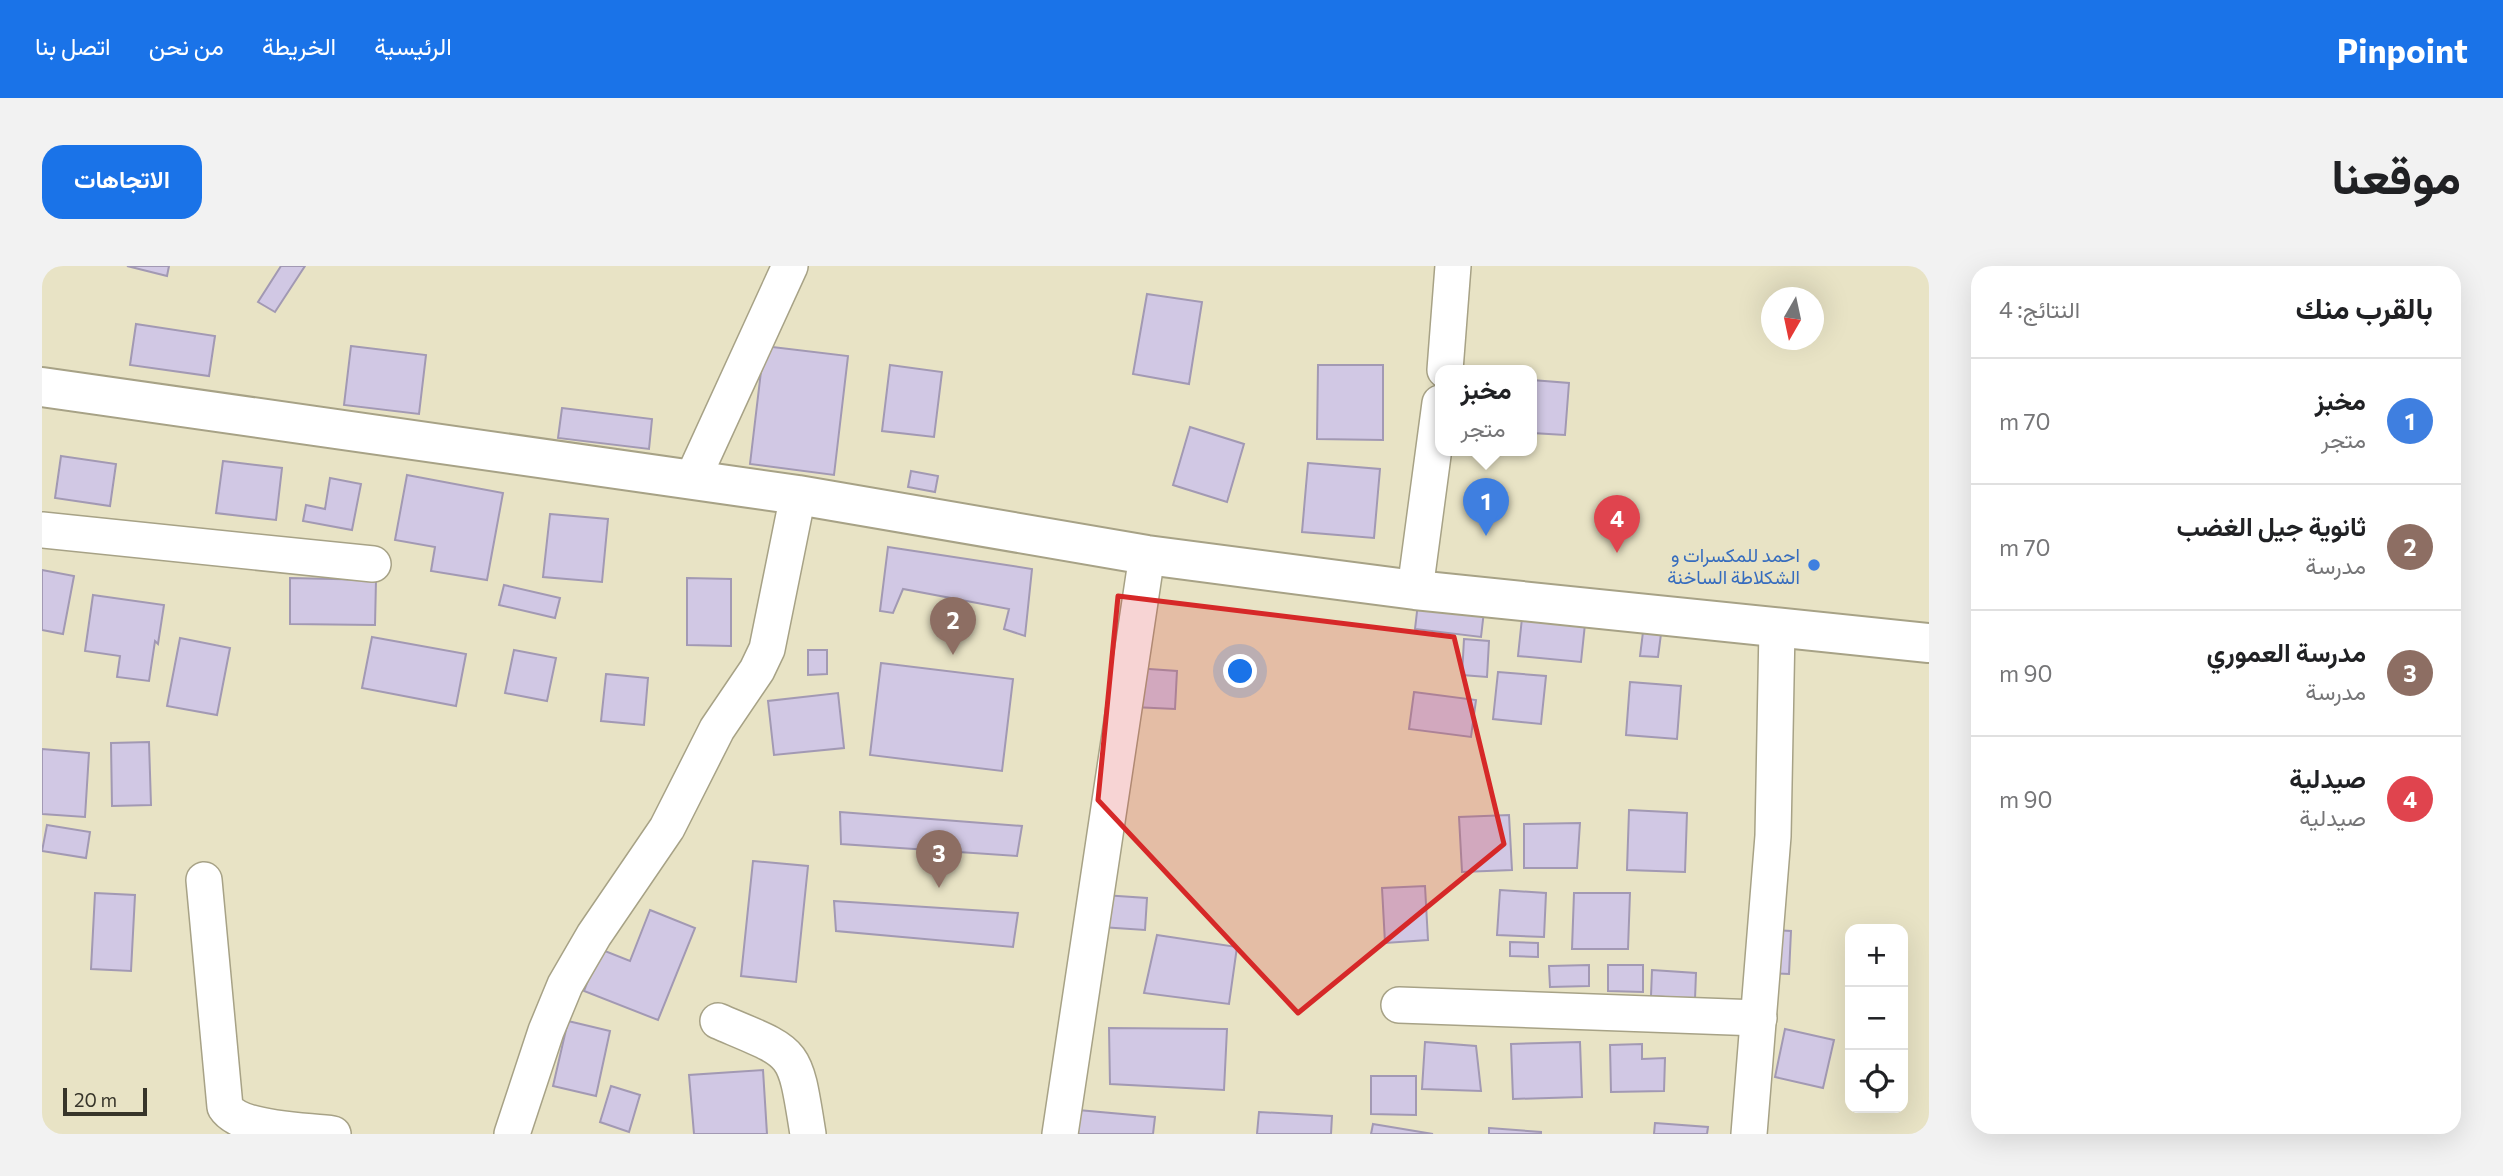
<!DOCTYPE html>
<html lang="ar">
<meta charset="utf-8">
<style>
body{margin:0;font-family:Commissioner,Vazirmatn,sans-serif;background:#f2f2f2;color:#202124;direction:rtl}
.controls{position:absolute;right:21px;bottom:21px;display:grid;overflow:hidden;border-radius:14px;box-shadow:0 7px 28px #0002}
.controls button{width:63px;height:63px;display:grid;place-items:center;padding:0;border:0;border-bottom:2px solid #e0e0e0;background:#fff;color:#202124;font:35px sans-serif}
.compass{position:absolute;left:1719px;top:21px;width:63px;height:63px;border-radius:50%;background:#fff;box-shadow:0 7px 28px #0002;rotate:189deg}
.scale{position:absolute;left:21px;bottom:18px;width:84px;box-sizing:border-box;padding-left:7px;border:4px solid #37352a;border-top:0;font-size:19px;line-height:24px;white-space:nowrap;color:#37352a;-webkit-text-stroke:5px #e8e3c5;paint-order:stroke}
.you{position:absolute;left:1199px;top:406px;width:24px;height:24px;margin:-18px;border:5px solid #fff;border-radius:50%;background:#1a73e8;box-shadow:0 0 0 10px #1a73e833}
.badge{display:grid;place-items:center;width:46px;height:46px;border-radius:50%;background:#1a73e8;color:#fff;font-size:23px;font-weight:700}
.pin{position:absolute;translate:-50% -58px;filter:drop-shadow(0 2px 4px #0008)}
.pin::after{content:'';position:absolute;top:37px;width:24px;height:21px;background:inherit;clip-path:polygon(0 0,100% 0,50% 100%)}
.popup{position:absolute;left:1393px;top:99px;width:102px;height:91px;box-sizing:border-box;display:grid;place-content:center;border-radius:14px;background:#fff;filter:drop-shadow(0 2px 5px #0005);font-size:23px;white-space:nowrap;color:#757577}
.popup b{font-size:26px;color:#202124}
.popup::after{content:'';position:absolute;left:50%;top:100%;margin-left:-14px;border:14px solid transparent;border-top-color:#fff}
.list{margin:0;padding:0;list-style:none}
h2{display:flex;justify-content:space-between;align-items:center;height:91px;margin:0;padding:0 28px;font-size:30px}
h2 small{font-size:23px;font-weight:400;color:#757577}
.list li{display:grid;grid-template-columns:46px 1fr auto;gap:21px;align-items:center;box-sizing:border-box;height:126px;padding:0 28px;border-top:2px solid #e0e0e0}
.list b{display:block;font-size:26px;white-space:nowrap}
.list p{margin:0;font-size:23px;white-space:nowrap;color:#757577}
.list em{font-size:23px;font-style:normal;color:#757577}
.icon{flex:none;width:38px;height:38px;fill:none;stroke:currentColor;stroke-width:2;stroke-linecap:round;stroke-linejoin:round}
.map{position:relative;flex:none;width:1887px;height:868px;overflow:hidden;direction:ltr;border-radius:21px}
header{display:flex;align-items:center;gap:42px;box-sizing:border-box;height:98px;padding:0 35px;background:#1a73e8;color:#fff}
header strong{font-size:33px}
nav{display:flex;gap:38px;margin-inline-start:auto;font-size:24px}
.intro{display:flex;align-items:center;justify-content:space-between;box-sizing:border-box;height:168px;padding:0 42px}
h1{margin:0;font-size:49px}
.button{padding:18px 32px;border-radius:21px;background:#1a73e8;color:#fff;font-size:24px;font-weight:700}
main{display:flex;gap:42px;padding:0 42px}
aside{flex:1;background:#fff;border-radius:21px;box-shadow:0 7px 28px #0002}
.map>svg:first-child{display:block}
</style>
<header>
<strong>Pinpoint</strong>
<nav><a>الرئيسية</a><a>الخريطة</a><a>من نحن</a><a>اتصل بنا</a></nav>
</header>
<div class="intro"><h1>موقعنا</h1><a class="button">الاتجاهات</a></div>
<main>
<aside>
<h2>بالقرب منك<small>النتائج: 4</small></h2>
<ul class="list">
<li><span class="badge" style="background:#3f7fe0">1</span><div><b>مخبز</b><p>متجر</p></div><em>70 m</em></li>
<li><span class="badge" style="background:#8d6e63">2</span><div><b>ثانوية جيل الغضب</b><p>مدرسة</p></div><em>70 m</em></li>
<li><span class="badge" style="background:#8d6e63">3</span><div><b>مدرسة العموري</b><p>مدرسة</p></div><em>90 m</em></li>
<li><span class="badge" style="background:#e0444e">4</span><div><b>صيدلية</b><p>صيدلية</p></div><em>90 m</em></li>
</ul>
</aside>
<div class="map">
<svg width="1887" height="868" viewBox="0 0 1887 868">
<rect width="100%" height="100%" fill="#e8e3c5"/>
<g fill="#d1c8e4" stroke="#a299b3" stroke-width="2">
<path d="M85 0H127L125 10Z"/>
<path d="M239 0H263L233 46 216 36Z"/>
<path d="M1105 28 1160 36 1147 118 1091 108Z"/>
<path d="M94 58 173 70 167 110 88 99Z"/>
<path d="M309 80 384 89 377 148 302 139Z"/>
<path d="M722 80 806 90 792 209 708 198Z"/>
<path d="M848 99 900 106 892 171 840 165Z"/>
<path d="M1276 99H1341V174L1275 173Z"/>
<path d="M1490 114 1527 117 1523 169 1490 167Z"/>
<path d="M520 142 610 153 607 183 516 172Z"/>
<path d="M1148 161 1202 178 1185 236 1131 219Z"/>
<path d="M19 190 74 198 68 240 13 232Z"/>
<path d="M181 195 240 202 234 254 174 247Z"/>
<path d="M1266 197 1338 203 1332 272 1260 266Z"/>
<path d="M869 205 896 210 893 226 866 221Z"/>
<path d="M365 209 461 227 445 314 389 305 393 281 353 274Z"/>
<path d="M288 212 319 218 310 264 261 255 264 239 283 243Z"/>
<path d="M508 248 566 253 560 316 501 311Z"/>
<path d="M846 281 990 303 983 370 962 363 967 343 861 323 851 347 838 345Z"/>
<path d="M0 304 32 310 21 368 0 364Z"/>
<path d="M248 312 334 314 333 359 248 358Z"/>
<path d="M645 312 689 313V380L645 379Z"/>
<path d="M462 319 518 332 513 352 457 339Z"/>
<path d="M51 329 122 339 116 378 113 375 107 415 75 411 78 390 43 385Z"/>
<path d="M1376 337 1442 345 1439 371 1373 363Z"/>
<path d="M1480 352 1543 358 1539 396 1476 390Z"/>
<path d="M1601 366 1619 368 1616 391 1598 390Z"/>
<path d="M330 371 424 388 414 440 320 422Z"/>
<path d="M138 372 188 382 175 449 125 440Z"/>
<path d="M1422 373 1447 375 1445 411 1420 409Z"/>
<path d="M472 384 514 392 505 435 463 427Z"/>
<path d="M766 384H785V408L766 409Z"/>
<path d="M839 397 971 413 960 505 828 489Z"/>
<path d="M1093 402 1135 405 1133 443 1091 441Z"/>
<path d="M1456 406 1504 410 1499 458 1451 453Z"/>
<path d="M564 408 606 412 602 459 559 455Z"/>
<path d="M1588 416 1639 420 1635 473 1584 469Z"/>
<path d="M1372 426 1434 434 1429 471 1367 463Z"/>
<path d="M796 427 802 482 732 489 726 435Z"/>
<path d="M107 476 109 539 70 540 69 477Z"/>
<path d="M0 483 47 487 43 551 0 548Z"/>
<path d="M1587 544 1645 547 1643 606 1585 604Z"/>
<path d="M798 546 980 560 975 590 799 578Z"/>
<path d="M1467 549 1470 604 1420 606 1417 551Z"/>
<path d="M1538 557 1535 602H1482V558Z"/>
<path d="M5 559 48 566 44 592 0 585Z"/>
<path d="M711 595 766 600 754 716 699 710Z"/>
<path d="M1383 620 1386 674 1343 677 1340 622Z"/>
<path d="M1458 624 1504 627 1502 671 1455 669Z"/>
<path d="M53 627 93 629 89 705 49 703Z"/>
<path d="M1532 627H1588L1586 683H1530Z"/>
<path d="M1061 629 1105 632 1103 664 1059 661Z"/>
<path d="M792 635 976 647 971 681 794 665Z"/>
<path d="M608 644 653 662 616 754 542 725 558 683 588 695Z"/>
<path d="M1729 664 1749 665 1747 708 1727 707Z"/>
<path d="M1115 669 1195 681 1187 738 1102 727Z"/>
<path d="M1468 676 1496 677V691L1468 690Z"/>
<path d="M1547 699V720L1508 721 1507 700Z"/>
<path d="M1566 699H1601V726L1566 725Z"/>
<path d="M1610 704 1654 707 1653 733 1609 730Z"/>
<path d="M526 755 568 765 554 830 511 820Z"/>
<path d="M1067 762 1185 763 1182 824 1068 818Z"/>
<path d="M1743 763 1792 774 1781 822 1733 811Z"/>
<path d="M1383 776 1434 780 1439 825 1380 823Z"/>
<path d="M1538 776 1540 831 1471 833 1469 778Z"/>
<path d="M1600 778V793L1623 792 1622 825 1569 826 1568 779Z"/>
<path d="M721 804 725 868H652L647 809Z"/>
<path d="M1329 810H1374V849L1329 848Z"/>
<path d="M569 820 598 829 587 866 558 856Z"/>
<path d="M1036 844 1113 851 1111 868H1033Z"/>
<path d="M1217 846 1290 850 1289 868H1215Z"/>
<path d="M1613 857 1666 861 1665 868H1612Z"/>
<path d="M1331 858 1391 868H1329Z"/>
<path d="M1447 862 1499 866V868H1447Z"/>
</g>
<g fill="none" stroke-linecap="round" stroke-linejoin="round">
<g stroke="#a7a286" stroke-width="38">
<g id="street">
<path d="M1403 104 1411 0"/>
<path d="M650 214 748 0"/>
<path d="M0 264 331 298"/>
<path d="M1373 324 1398 137"/>
<path d="M162 614 183 841C198 865 263 864 291 868"/>
<path d="M1357 739 1717 752"/>
<path d="M676 755C756 789 752 781 766 868"/>
<path d="M470 868 504 765 523 719 552 669 625 562 675 463 715 404 725 383 756 229"/>
<path d="M1018 868 1105 289"/>
<path d="M1707 868 1731 570 1735 362"/>
</g>
</g>
<g stroke="#a7a286" stroke-width="42">
<path id="primary" d="M0 121 756 229 1105 289 1373 324 1887 377"/>
</g>
<use href="#street" stroke="#fff" stroke-width="35"/>
<use href="#primary" stroke="#fff" stroke-width="38"/>
</g>
<path fill="#d62828" fill-opacity="0.2" stroke="#d62828" stroke-width="5" stroke-linejoin="round" d="M1076 330 1412 371 1462 578 1256 747 1056 534Z"/>
<circle fill="#3f7fe0" stroke="#e8e3c5" stroke-width="2.5" cx="1772" cy="299" r="7"/>
<g text-anchor="middle" dominant-baseline="central" stroke-width="6" stroke-linejoin="round" paint-order="stroke">
<g font-size="19" fill="#366cbe" stroke="#e8e3c5" text-anchor="end">
<text x="1758" y="288">احمد للمكسرات و<tspan x="1758" dy="22">الشكلاطة الساخنة</tspan></text>
</g>
</g>
</svg>
<div class="controls">
<button>+</button>
<button>−</button>
<button><svg class="icon" aria-label="locate" viewBox="0 0 24 24"><circle cx="12" cy="12" r="6"/><path d="M12 2v4M12 18v4M2 12h4M18 12h4"/></svg></button>
</div>
<svg class="compass" viewBox="-18 -18 36 36"><path d="M0-13l5 13h-10z" fill="#e53935"/><path d="M0 13l5-13h-10z" fill="#757577"/></svg>
<div class="scale">20 m</div>
<div class="you"></div>
<div class="pin badge" style="left:1444px;top:270px;background:#3f7fe0">1</div>
<div class="popup"><b>مخبز</b>متجر</div>
<div class="pin badge" style="left:911px;top:389px;background:#8d6e63">2</div>
<div class="pin badge" style="left:897px;top:622px;background:#8d6e63">3</div>
<div class="pin badge" style="left:1575px;top:287px;background:#e0444e">4</div>
</div>
</main>
